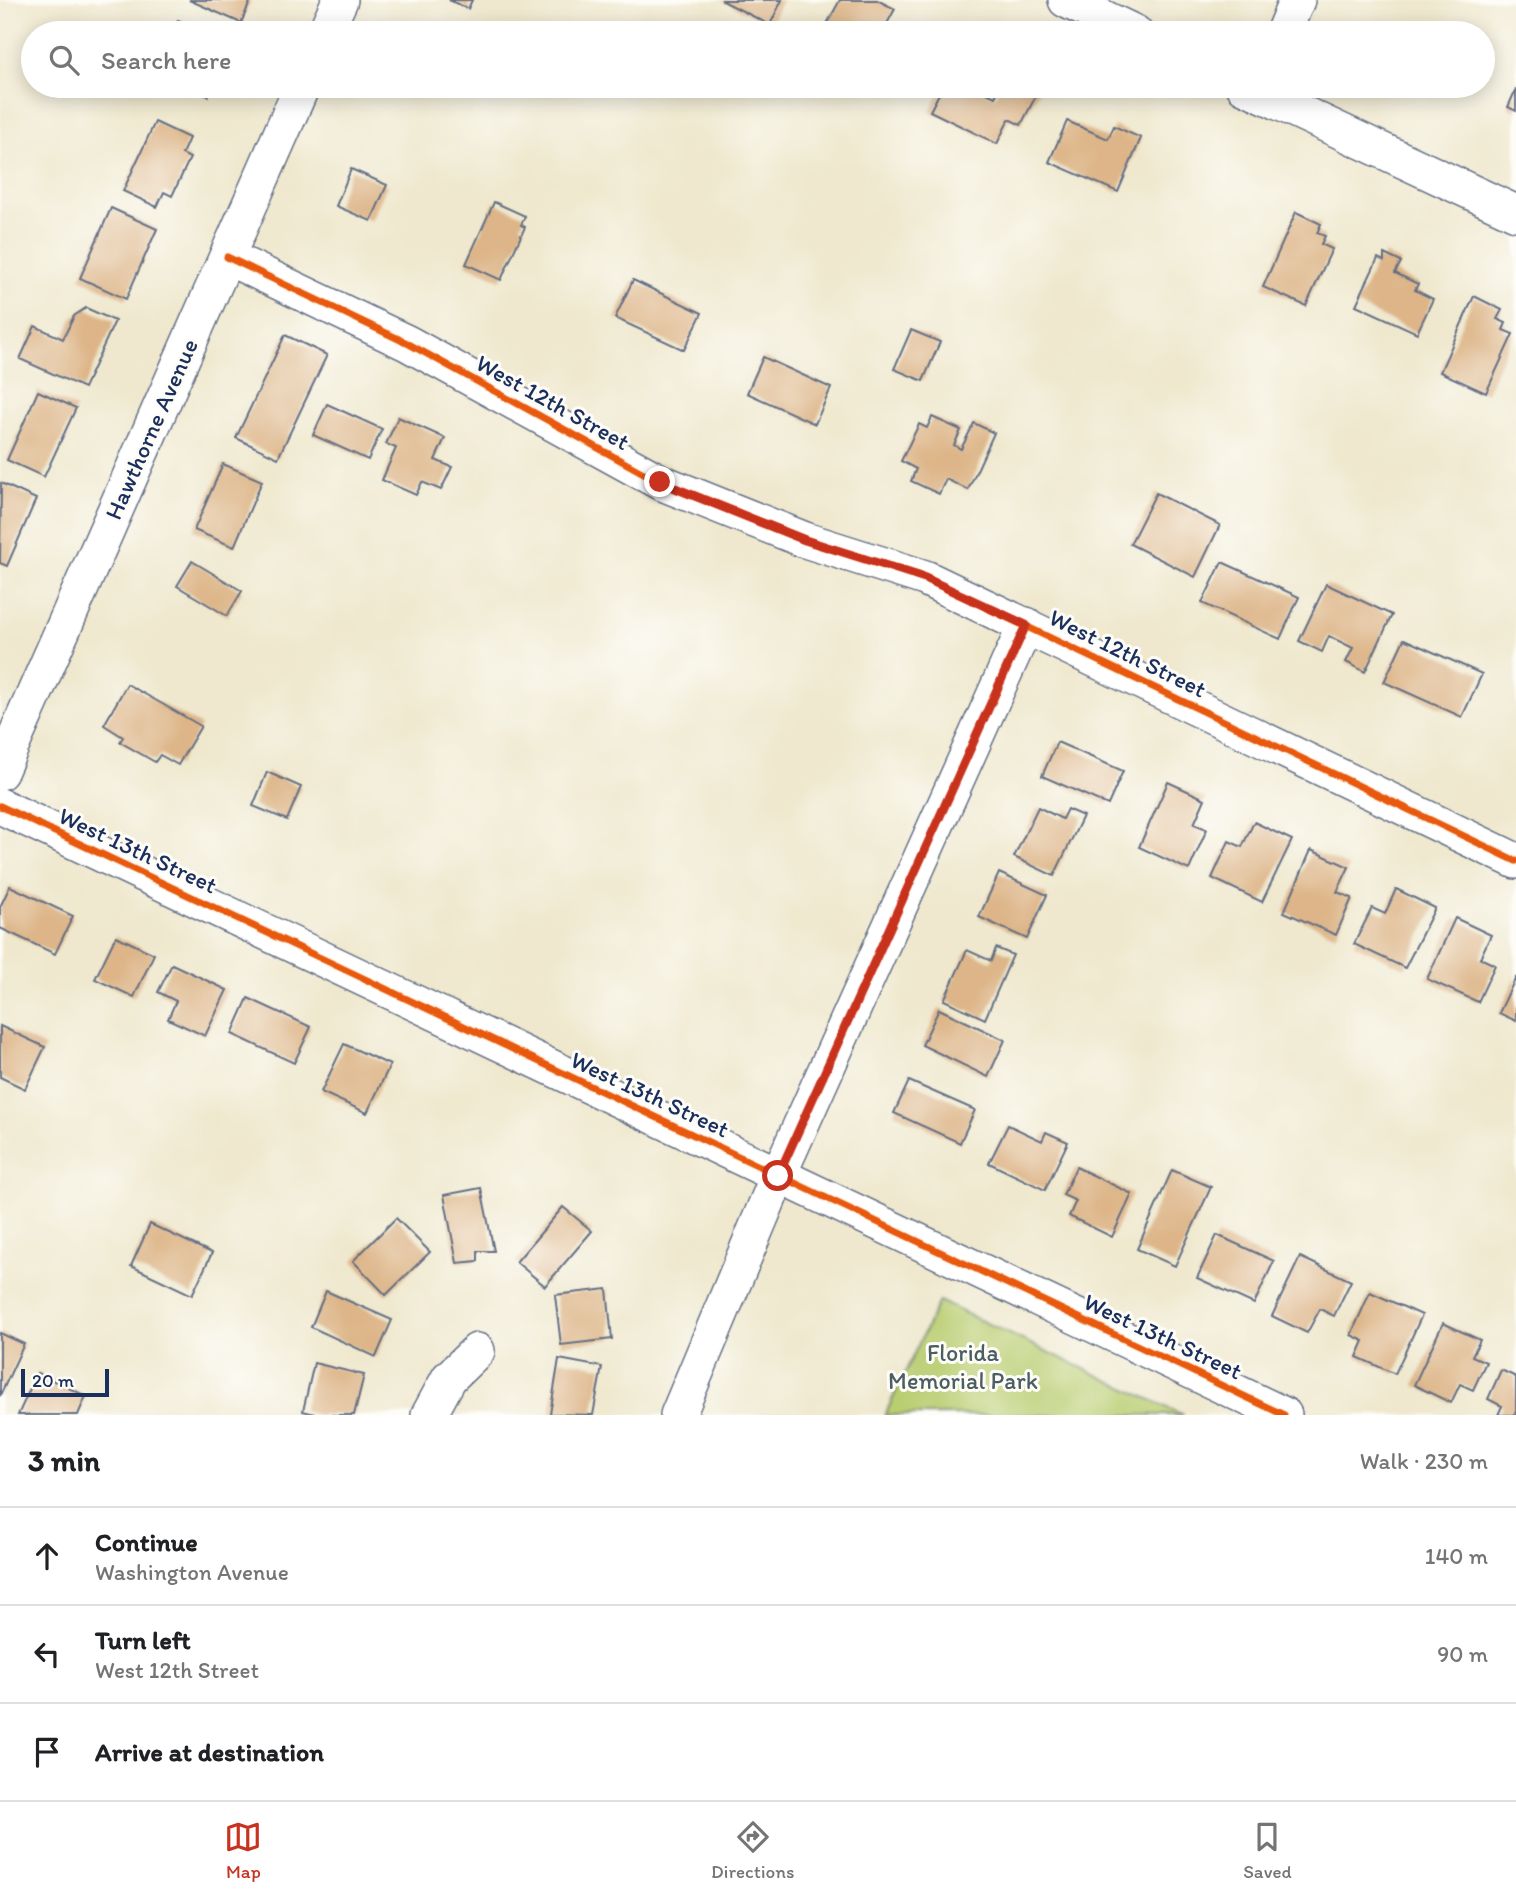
<!DOCTYPE html>
<meta charset="utf-8">
<style>
body{margin:0;font-family:Itim,sans-serif;background:#f6f6f6;color:#202124}
.scale{position:absolute;left:21px;bottom:18px;width:88px;box-sizing:border-box;padding-left:7px;border:4px solid #1b2f5e;border-top:0;font-size:19px;line-height:24px;white-space:nowrap;color:#1b2f5e;-webkit-text-stroke:5px #fdfcf7;paint-order:stroke}
.stop{position:absolute;width:21px;height:21px;margin:-16px;border:5px solid #c8321e;border-radius:50%;background:#fff}
.stop.end{background:#c8321e;border-color:#fff;box-shadow:0 2px 7px #0008}
.list{margin:0;padding:0;list-style:none}
h2{display:flex;justify-content:space-between;align-items:center;height:91px;margin:0;padding:0 28px;font-size:30px}
h2 small{font-size:23px;font-weight:400;color:#757577}
.list li{display:grid;grid-template-columns:46px 1fr auto;gap:21px;align-items:center;box-sizing:border-box;height:98px;padding:0 28px;border-top:2px solid #e0e0e0}
.list b{display:block;font-size:26px;white-space:nowrap}
.list p{margin:0;font-size:23px;white-space:nowrap;color:#757577}
.list em{font-size:23px;font-style:normal;color:#757577}
.icon{flex:none;width:38px;height:38px;fill:none;stroke:currentColor;stroke-width:2;stroke-linecap:round;stroke-linejoin:round}
.map{position:relative;flex:none;width:1516px;height:1415px;overflow:hidden}
.search{position:absolute;background:#fff;box-shadow:0 4px 18px #0003;left:21px;right:21px;top:21px;height:77px;display:flex;align-items:center;gap:18px;box-sizing:border-box;padding:0 24px;border-radius:38px;color:#757577;font-size:26px}
.sheet{height:385px;background:#fff}
nav{display:flex;justify-content:space-around;align-items:center;box-sizing:border-box;height:98px;border-top:2px solid #e0e0e0;background:#fff;font-size:19px;color:#757577}
nav a{display:grid;justify-items:center;gap:4px}
nav .on{color:#c8321e}
.map>svg:first-child{display:block}
</style>
<div class="map">
<svg width="1516" height="1415" viewBox="0 0 1516 1415">
<rect width="100%" height="100%" fill="#fdfcf7"/>
<filter id="ink" filterUnits="userSpaceOnUse"><feTurbulence type="fractalNoise" baseFrequency=".0143" numOctaves="2"/><feDisplacementMap in="SourceGraphic" scale="14" xChannelSelector="R" yChannelSelector="G"/><feConvolveMatrix kernelMatrix="1 2 1 2 8 2 1 2 1" color-interpolation-filters="sRGB"/></filter>
<filter id="wash" filterUnits="userSpaceOnUse"><feTurbulence type="fractalNoise" baseFrequency=".00686" numOctaves="4" result="noise"/><feDisplacementMap in="SourceGraphic" scale="28" xChannelSelector="R" yChannelSelector="G"/><feGaussianBlur stdDeviation="1.57" result="paint"/><feColorMatrix in="noise" values="0 0 0 0 0 0 0 0 0 0 0 0 0 0 0 0 0 1.4 0 .05"/><feComposite in="paint" operator="in"/></filter>
<g filter="url(#wash)">
<rect width="100%" height="100%" fill="#efe8ce"/>
<path fill="#b9cd71" stroke="#6a7e68" stroke-width="2" d="M939 1301 1183 1415H885Z"/>
<g id="blocks">
<g fill="#ddb588">
<path d="M189 0H251L241 23Z"/>
<path d="M449 0H472L468 9Z"/>
<path d="M721 0H782L770 25Z"/>
<path d="M840 0H877L895 9 882 33H822Z"/>
<path d="M178 20 208 33H172Z"/>
<path d="M185 86H212L208 96Z"/>
<path d="M943 86H972L995 97 1001 86H1041L1021 125 1009 119 997 144 930 111Z"/>
<path d="M1516 89V111L1508 107Z"/>
<path d="M1067 121 1108 139 1114 126 1141 138 1118 192 1049 162Z"/>
<path d="M155 122 189 138 182 154 190 158 172 196 164 192 157 207 123 191Z"/>
<path d="M351 169 387 185 371 221 336 206Z"/>
<path d="M494 202 525 216 521 225 525 227 501 280 466 264Z"/>
<path d="M111 208 157 229 126 299 80 278Z"/>
<path d="M1296 212 1321 224 1317 233 1325 236 1321 244 1332 249 1306 306 1263 287Z"/>
<path d="M1384 254 1401 262 1395 273 1418 284 1415 290 1433 299 1417 333 1356 305 1378 258 1384 261Z"/>
<path d="M633 280 702 313 684 350 615 318Z"/>
<path d="M1474 296 1502 310 1497 319 1506 323 1503 330 1513 334 1486 393 1440 372Z"/>
<path d="M86 308 115 321 84 388 20 359 35 326 63 339 74 316Z"/>
<path d="M911 330 940 342 923 381 894 369Z"/>
<path d="M285 335 327 355 278 458 236 438Z"/>
<path d="M763 357 831 388 815 424 747 393Z"/>
<path d="M38 391 76 408 44 477 7 460Z"/>
<path d="M327 404 382 429 368 460 313 435Z"/>
<path d="M398 417 445 438 435 460 452 467 441 490 422 482 416 495 382 480 396 448 386 444Z"/>
<path d="M932 417 961 430 954 445 961 449 974 423 994 433 968 490 946 479 939 494 911 481 916 469 901 461 919 424 927 428Z"/>
<path d="M223 464 262 481 234 547 194 530Z"/>
<path d="M1 483 36 499 7 566 0 563Z"/>
<path d="M1156 493 1220 525 1195 577 1130 544Z"/>
<path d="M192 561 242 591 227 616 177 586Z"/>
<path d="M1222 562 1299 597 1280 639 1202 603Z"/>
<path d="M1326 584 1392 615 1365 672 1346 662 1353 648 1329 636 1322 652 1299 641Z"/>
<path d="M1404 639 1482 674 1462 717 1384 682Z"/>
<path d="M127 684 201 726 178 765 160 755 155 762 120 742 123 737 104 725Z"/>
<path d="M1057 742 1123 771 1108 805 1042 776Z"/>
<path d="M267 772 301 787 287 820 253 806Z"/>
<path d="M1168 782 1205 799 1194 824 1207 829 1189 870 1139 847Z"/>
<path d="M1038 807 1062 819 1067 809 1083 816 1054 876 1014 857Z"/>
<path d="M1254 822 1292 840 1262 902 1212 878 1229 841 1242 847Z"/>
<path d="M1311 850 1349 867 1337 892 1352 898 1336 935 1284 912Z"/>
<path d="M999 873 1047 895 1027 939 979 917Z"/>
<path d="M10 886 73 916 55 954 0 928V907Z"/>
<path d="M1396 889 1435 908 1405 968 1354 944 1372 908 1385 914Z"/>
<path d="M1455 918 1491 935 1480 958 1495 965 1478 1002 1427 979Z"/>
<path d="M116 936 154 954 134 997 95 979Z"/>
<path d="M996 948 1013 955 985 1019 944 1000 967 950 991 961Z"/>
<path d="M172 964 227 990 205 1036 168 1019 176 1001 158 992Z"/>
<path d="M1516 977V1021L1499 1013Z"/>
<path d="M248 998 311 1027 294 1063 232 1034Z"/>
<path d="M939 1009 1005 1040 988 1077 922 1045Z"/>
<path d="M0 1026 45 1047 25 1089 0 1077Z"/>
<path d="M344 1044 390 1065 367 1113 321 1092Z"/>
<path d="M909 1081 975 1110 960 1143 894 1113Z"/>
<path d="M1008 1125 1042 1141 1046 1132 1068 1142 1045 1190 989 1163Z"/>
<path d="M1076 1167 1132 1194 1112 1237 1069 1216 1076 1201 1063 1195Z"/>
<path d="M1172 1170 1211 1187 1175 1266 1137 1249Z"/>
<path d="M481 1188 494 1251H478V1261L457 1263 444 1195Z"/>
<path d="M563 1207 592 1231 545 1286 516 1262Z"/>
<path d="M396 1218 430 1252 386 1295 353 1261Z"/>
<path d="M150 1224 212 1253 192 1295 131 1266Z"/>
<path d="M1217 1235 1274 1261 1254 1304 1197 1278Z"/>
<path d="M1300 1257 1351 1281 1334 1316 1320 1309 1307 1333 1272 1316Z"/>
<path d="M607 1289 612 1339 561 1345 555 1295Z"/>
<path d="M326 1291 392 1320 376 1357 311 1327Z"/>
<path d="M1370 1292 1422 1315 1395 1374 1357 1357 1364 1341 1351 1335Z"/>
<path d="M1443 1323 1480 1340 1472 1356 1486 1362 1473 1390 1460 1384 1451 1403 1414 1385Z"/>
<path d="M0 1333 24 1344 0 1396Z"/>
<path d="M559 1359 602 1367 593 1415 550 1414Z"/>
<path d="M314 1363 364 1375 354 1415H318L303 1411Z"/>
<path d="M1501 1370 1516 1377V1415H1498L1502 1406 1488 1399Z"/>
<path d="M37 1373 86 1396 78 1415H18Z"/>
</g>
</g>
</g>
<g filter="url(#ink)">
<use href="#blocks" fill-opacity="0" stroke="#657085" stroke-width="2"/>
<g fill="none" stroke-linecap="round" stroke-linejoin="round">
<g stroke="#657085" stroke-width="38">
<g id="minor">
<path d="M1066 0 1135 33"/>
<path d="M325 33 340 0"/>
<path d="M1283 33 1297 0"/>
<path d="M1244 86 1516 213"/>
<path d="M227 257 407 343 660 482 805 540 925 578 1516 861"/>
<path d="M0 772 302 86"/>
<path d="M0 806 1284 1415"/>
<path d="M429 1415 449 1378 477 1351"/>
<path d="M678 1415 778 1176 1026 625"/>
</g>
</g>
<use href="#minor" stroke="#fff" stroke-width="35"/>
<g stroke="#fdfcf7" stroke-width="11">
<g id="cycleway">
<path d="M227 257 407 343 660 482 805 540 925 578 1516 861"/>
<path d="M0 806 1284 1415"/>
</g>
</g>
<use href="#cycleway" stroke="#e8590c" stroke-width="7"/>
</g>
</g>
<g fill="none" stroke-linecap="round" stroke-linejoin="round" filter="url(#ink)">
<path stroke="#c8321e" stroke-width="9" d="M660 482 805 540 925 578 1026 625 778 1176"/>
</g>
<g text-anchor="middle" dominant-baseline="central" stroke-width="6" stroke-linejoin="round" paint-order="stroke">
<g font-size="24" fill="#1b2f5e" stroke="#fdfcf7">
<text transform="translate(553 402) rotate(29)">West 12th Street</text>
<text transform="translate(151 429) rotate(-66)">Hawthorne Avenue</text>
<text transform="translate(1128 653) rotate(26)">West 12th Street</text>
<text transform="translate(138 850) rotate(25)">West 13th Street</text>
<text transform="translate(650 1094) rotate(25)">West 13th Street</text>
<text transform="translate(1163 1336) rotate(25)">West 13th Street</text>
</g>
<g font-size="24" fill="#4a5e64" stroke="#fdfcf7">
<text x="963" y="1352">Florida<tspan x="963" dy="28">Memorial Park</tspan></text>
</g>
</g>
</svg>
<div class="scale">20 m</div>
<div class="stop" style="left:778px;top:1176px"></div>
<div class="stop end" style="left:660px;top:482px"></div>
<div class="search"><svg class="icon" aria-label="search" viewBox="0 0 24 24"><circle cx="10" cy="10" r="6"/><path d="M15 15l6 6"/></svg>Search here</div>
</div>
<section class="sheet">
<h2>3 min<small>Walk · 230 m</small></h2>
<ul class="list">
<li><svg class="icon" aria-label="ahead" viewBox="0 0 24 24"><path d="M12 20V5M6 11l6-6 6 6"/></svg><div><b>Continue</b><p>Washington Avenue</p></div><em>140 m</em></li>
<li><svg class="icon" aria-label="left" viewBox="0 0 24 24"><path d="M17 20v-9H6M10 6l-5 5 5 5"/></svg><div><b>Turn left</b><p>West 12th Street</p></div><em>90 m</em></li>
<li><svg class="icon" aria-label="arrive" viewBox="0 0 24 24"><path d="M6 21V4h12l-3 4 3 4H6"/></svg><div><b>Arrive at destination</b></div></li>
</ul>
</section>
<nav>
<a class="on"><svg class="icon" aria-label="map" viewBox="0 0 24 24"><path d="M3 6l6-2 6 2 6-2v14l-6 2-6-2-6 2zM9 4v14M15 6v14"/></svg>Map</a>
<a><svg class="icon" aria-label="directions" viewBox="0 0 24 24"><path d="M12 3l9 9-9 9-9-9zM9 14v-3h6M13 9l2 2-2 2"/></svg>Directions</a>
<a><svg class="icon" aria-label="saved" viewBox="0 0 24 24"><path d="M7 4h10v16l-5-4-5 4z"/></svg>Saved</a>
</nav>
